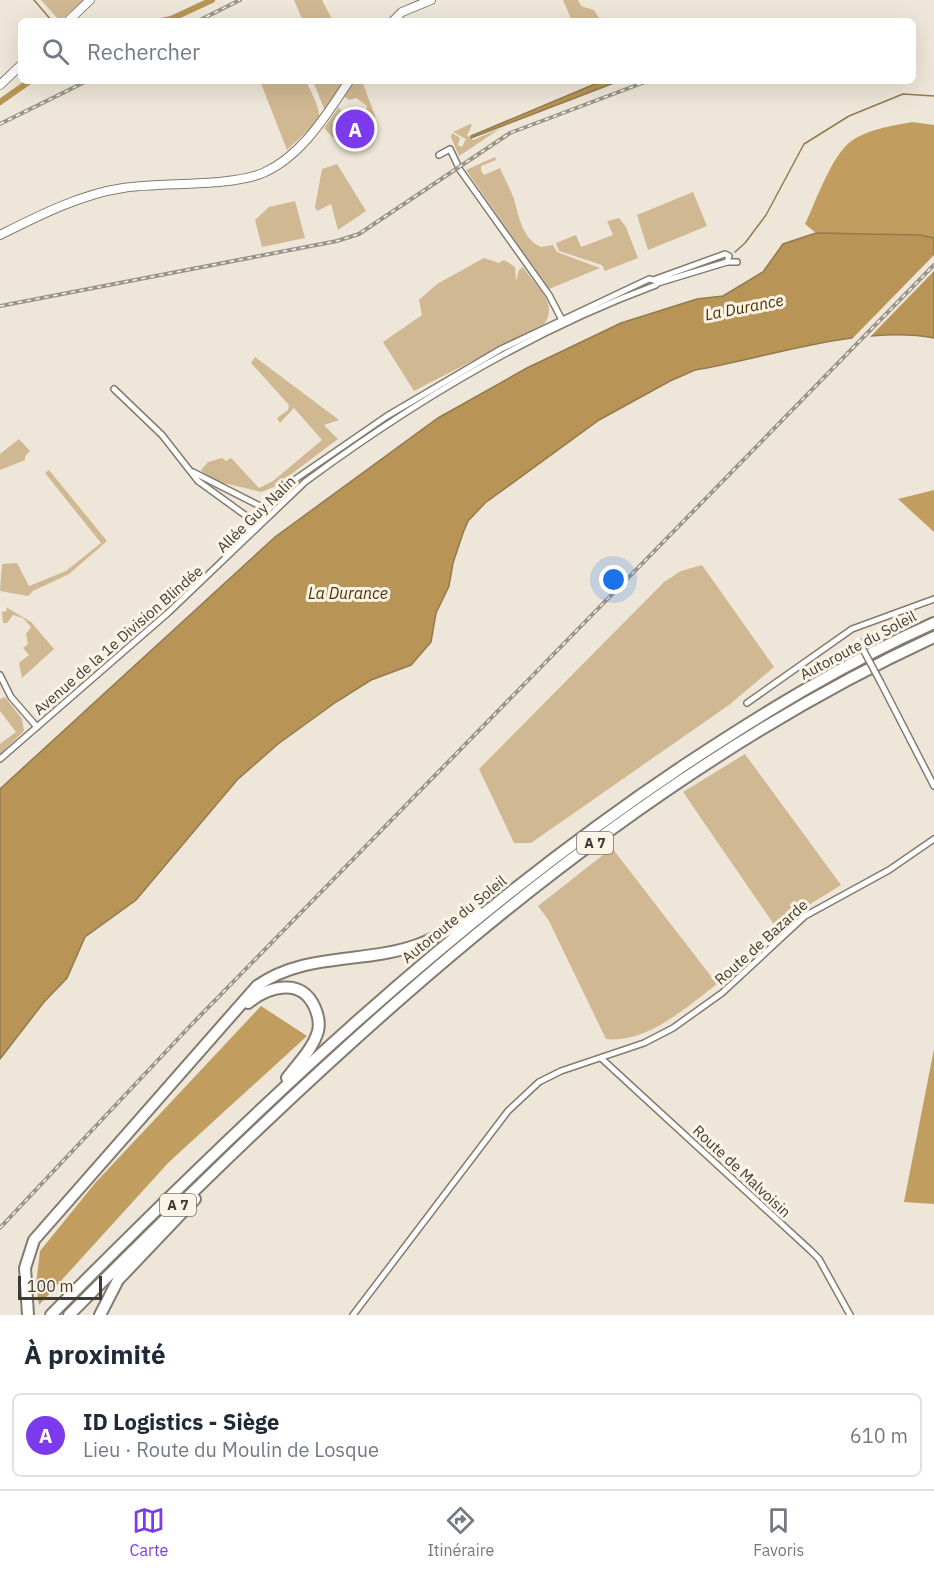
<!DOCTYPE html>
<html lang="fr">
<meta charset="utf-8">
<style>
body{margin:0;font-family:"IBM Plex Sans",sans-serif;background:#f6f6f7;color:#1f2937}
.scale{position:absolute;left:18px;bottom:15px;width:84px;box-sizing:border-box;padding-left:6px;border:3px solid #3e3b35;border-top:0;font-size:16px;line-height:21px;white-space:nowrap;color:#3e3b35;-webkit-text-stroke:4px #fbf3e5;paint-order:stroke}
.you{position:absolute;left:614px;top:580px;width:21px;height:21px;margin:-15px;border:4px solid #fff;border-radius:50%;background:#1a73e8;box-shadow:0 0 0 9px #1a73e833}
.badge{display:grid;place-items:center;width:39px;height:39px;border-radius:50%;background:#7c3aed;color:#fff;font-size:20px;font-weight:700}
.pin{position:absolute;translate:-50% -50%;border:3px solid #fff;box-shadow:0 2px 6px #0006}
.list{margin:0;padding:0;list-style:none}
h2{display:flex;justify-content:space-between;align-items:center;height:78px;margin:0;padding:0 24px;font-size:26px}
h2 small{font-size:20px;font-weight:400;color:#747a83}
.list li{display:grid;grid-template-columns:39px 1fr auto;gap:18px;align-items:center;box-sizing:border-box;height:84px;margin:0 12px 12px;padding:0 12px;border:2px solid #e0e1e3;border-radius:9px}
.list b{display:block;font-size:22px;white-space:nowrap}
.list p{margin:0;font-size:20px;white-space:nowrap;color:#747a83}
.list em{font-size:20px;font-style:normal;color:#747a83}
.icon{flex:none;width:33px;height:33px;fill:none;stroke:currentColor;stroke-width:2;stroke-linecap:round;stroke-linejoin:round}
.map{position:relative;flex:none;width:934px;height:1315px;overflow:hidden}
.search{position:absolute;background:#fff;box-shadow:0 6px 24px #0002;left:18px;right:18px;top:18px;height:66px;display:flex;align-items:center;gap:15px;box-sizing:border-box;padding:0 21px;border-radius:9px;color:#747a83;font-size:22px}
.sheet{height:174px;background:#fff}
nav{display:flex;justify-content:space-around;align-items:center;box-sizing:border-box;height:84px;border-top:2px solid #e0e1e3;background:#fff;font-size:16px;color:#747a83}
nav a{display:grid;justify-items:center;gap:3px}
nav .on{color:#7c3aed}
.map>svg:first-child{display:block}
</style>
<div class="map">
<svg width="934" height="1315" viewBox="0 0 934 1315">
<rect width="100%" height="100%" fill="#eee6d8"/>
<g fill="#d0b992">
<path d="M41 0H83L60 21Z"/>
<path d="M294 0H322L333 21H303Z"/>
<path d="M563 0H578L581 6 594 10 601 21H572Z"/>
<path d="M260 81H306C311 92 321 109 319 120L287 150Z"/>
<path d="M313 81H344L325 111Z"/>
<path d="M354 81H362L376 118 366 111 367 106 356 98 349 100 344 96Z"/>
<path d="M339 107 346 123 336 141 324 128Z"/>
<path d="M470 124 472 125 467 135 473 140 501 128 459 156 451 137 452 133 460 138 458 145 462 147 466 139 453 132Z"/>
<path d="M495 157 496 160 481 166V171L484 175 500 168C504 178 510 188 514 199 519 216 522 239 541 247L553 245 557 252 600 268 549 289 466 170Z"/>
<path d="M337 164 366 211 338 230 331 204 317 211 315 207 322 169Z"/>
<path d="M693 192 707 226 648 250 637 215Z"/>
<path d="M295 201 305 238 262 247 255 220 269 207Z"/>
<path d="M619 218 626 227 638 258 605 271 602 265 559 251 556 243 576 235 581 247 613 235 607 221Z"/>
<path d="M484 258 499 263 504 260 515 267 516 281 519 270 523 267C534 285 560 303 544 324L414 391 383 342 422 315 419 300 437 284Z"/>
<path d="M255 357 339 420 324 425 338 439 274 487 261 492 211 480 201 470 208 462 222 458 226 461 231 458 259 488 273 481 322 440 294 408 280 423 277 418 288 410 289 405 251 363Z"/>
<path d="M19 439 30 451 25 456V460L0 470V454Z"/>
<path d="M49 470 107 541 69 574 33 591 28 596 0 591 2 564 17 563 29 586 66 571 101 543 45 473Z"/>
<path d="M702 565 774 667 729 705 531 843H514L479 769 664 582 681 571Z"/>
<path d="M6 607 31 622 54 649 22 678 19 663 29 655 23 648 28 644 26 634 31 627 23 618 13 615 7 623H3L2 612 7 611Z"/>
<path d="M5 697 22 719 24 731 0 754V744L16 732 0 711V699Z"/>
<path d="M745 754 841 885 775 926 683 792Z"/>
<path d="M612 848 717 984C687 1007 646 1044 606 1039L548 919 538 906Z"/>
</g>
<g fill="#c19e60">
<path d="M912 122 934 125V238L920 235 816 233 805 224C816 201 831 157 850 142 867 129 892 126 912 122Z"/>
<path d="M934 490V532L898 499Z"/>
<path d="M261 1006 307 1036 169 1162 39 1305 36 1285 40 1251 96 1182Z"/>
<path d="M934 1049V1204L904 1202Z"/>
</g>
<g fill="#b89557" stroke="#937a4d" stroke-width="1.5">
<path d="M602 81H619L471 138V136Z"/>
<path d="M816 233 920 235 934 238V338C862 324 767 358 695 370L670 381 599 420 485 503 468 521 463 533 453 563 449 586 436 613 431 642 411 665 371 680 336 702 278 744 237 780 136 900 85 937 67 978 44 1002 0 1059V789L275 537 438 418 527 368 621 323 697 299 723 296 763 272 783 244Z"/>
</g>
<path fill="#eee6d8" d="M934 255V271L870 337 866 340 847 344Z"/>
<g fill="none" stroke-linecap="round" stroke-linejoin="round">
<g stroke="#937a4d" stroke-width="1.5">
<path d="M34 0 52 21"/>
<path d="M402 8 420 0"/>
<path d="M735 252 745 243 766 215 804 144 849 116 903 94 934 96"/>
</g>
<g stroke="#b89557" stroke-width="6">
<path d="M161 21 171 19 212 0"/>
<path d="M0 102 30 81"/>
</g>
<g stroke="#837b6f" stroke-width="8">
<g id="street">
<path d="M439 155 450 149 460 170 549 295 562 320"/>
<path d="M727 262H737"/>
<path d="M656 279 725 254 729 256 727 262 658 283"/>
<path d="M114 389 162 435 198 481 256 523"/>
<path d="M193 472 260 506 264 513"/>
<path d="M226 556 297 478 387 416 501 349 649 279 658 281"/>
<path d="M0 675 11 697 37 727"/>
<path d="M881 683 934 786"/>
<path d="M747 703 852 629 934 599"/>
<path d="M0 759 169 612 305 482C412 403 531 331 656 285L658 281"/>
<path d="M601 1058 810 1250 819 1259 850 1315"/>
<path d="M353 1315 508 1111 539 1082 561 1071 644 1043 673 1028 722 993 805 916 889 870 934 839"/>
</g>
</g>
<g stroke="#837b6f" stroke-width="10">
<g id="secondary">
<path d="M68 21 90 0"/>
<path d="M393 21 402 12 431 0"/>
<path d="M0 85 21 65"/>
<path d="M0 235C38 216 81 194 123 188 163 182 229 187 263 173 302 156 327 114 349 81"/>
</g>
</g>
<g stroke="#837b6f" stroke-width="14">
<g id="highway">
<path d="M248 1003C269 986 302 977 315 1008 318 1015 320 1023 318 1031 313 1049 298 1063 287 1078"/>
<path d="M28 1315 25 1268 34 1240 257 986C305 952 363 964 417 945 438 938 459 924 477 911"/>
<path d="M51 1315C248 1116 450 922 683 766 763 713 846 662 934 623"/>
<path d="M69 1315C323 1060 603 789 934 637"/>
<path d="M100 1315 118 1280 195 1199"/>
</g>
</g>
<use href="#street" stroke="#fff" stroke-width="5"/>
<use href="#secondary" stroke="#fff" stroke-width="8"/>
<use href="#highway" stroke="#fff" stroke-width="10"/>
<g stroke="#999489" stroke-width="4">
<g id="rail">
<path d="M198 21 240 0"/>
<path d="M0 124 87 81"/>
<path d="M0 306 337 241 359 234 510 133 645 82"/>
<path d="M0 1228 191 1025 934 265"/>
</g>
</g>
<use href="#rail" stroke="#fbf3e5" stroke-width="1.5" stroke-dasharray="4.5" stroke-linecap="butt"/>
<g stroke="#837b6f" stroke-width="8" stroke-linecap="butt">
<path id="street-bridge" d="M858 640 881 683"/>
</g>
<use href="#street-bridge" stroke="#fff" stroke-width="5"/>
</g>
<g text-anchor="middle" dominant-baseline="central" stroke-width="6" stroke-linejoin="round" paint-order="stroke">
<g fill="#fbf3e5" stroke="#77726a" stroke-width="1.5">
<rect x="577" y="832" width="36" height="22" rx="4.5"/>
<rect x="160" y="1194" width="36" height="22" rx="4.5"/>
</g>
<g font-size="14" font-weight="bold" fill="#3e3b35">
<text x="595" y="843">A 7</text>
<text x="178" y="1205">A 7</text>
</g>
<g font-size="15" fill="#3e3b35" stroke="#fbf3e5">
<text transform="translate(256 514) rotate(-44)">Allée Guy Nalin</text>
<text transform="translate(118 640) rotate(-41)">Avenue de la 1e Division Blindée</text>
<text transform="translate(858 645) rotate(-28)">Autoroute du Soleil</text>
<text transform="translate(454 919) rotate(-39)">Autoroute du Soleil</text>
<text transform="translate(761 942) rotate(-42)">Route de Bazarde</text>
<text transform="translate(742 1171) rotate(43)">Route de Malvoisin</text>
</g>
<g font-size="16" font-style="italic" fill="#4b3300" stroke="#fbf3e5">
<text transform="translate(744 307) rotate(-11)">La Durance</text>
<text x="348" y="593">La Durance</text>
</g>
</g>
</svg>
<div class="scale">100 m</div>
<div class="you"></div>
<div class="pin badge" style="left:355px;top:129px">A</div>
<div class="search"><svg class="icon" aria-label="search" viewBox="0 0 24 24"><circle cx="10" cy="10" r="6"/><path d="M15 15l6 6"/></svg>Rechercher</div>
</div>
<section class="sheet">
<h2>À proximité<small></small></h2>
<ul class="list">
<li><span class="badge">A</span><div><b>ID Logistics - Siège</b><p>Lieu · Route du Moulin de Losque</p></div><em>610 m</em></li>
</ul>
</section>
<nav>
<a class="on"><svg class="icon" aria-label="map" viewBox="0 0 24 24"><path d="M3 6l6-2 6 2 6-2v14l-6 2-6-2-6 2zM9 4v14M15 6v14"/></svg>Carte</a>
<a><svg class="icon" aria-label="directions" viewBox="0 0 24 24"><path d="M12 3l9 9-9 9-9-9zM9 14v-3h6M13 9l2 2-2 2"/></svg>Itinéraire</a>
<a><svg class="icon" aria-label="saved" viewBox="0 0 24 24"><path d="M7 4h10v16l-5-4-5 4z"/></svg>Favoris</a>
</nav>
